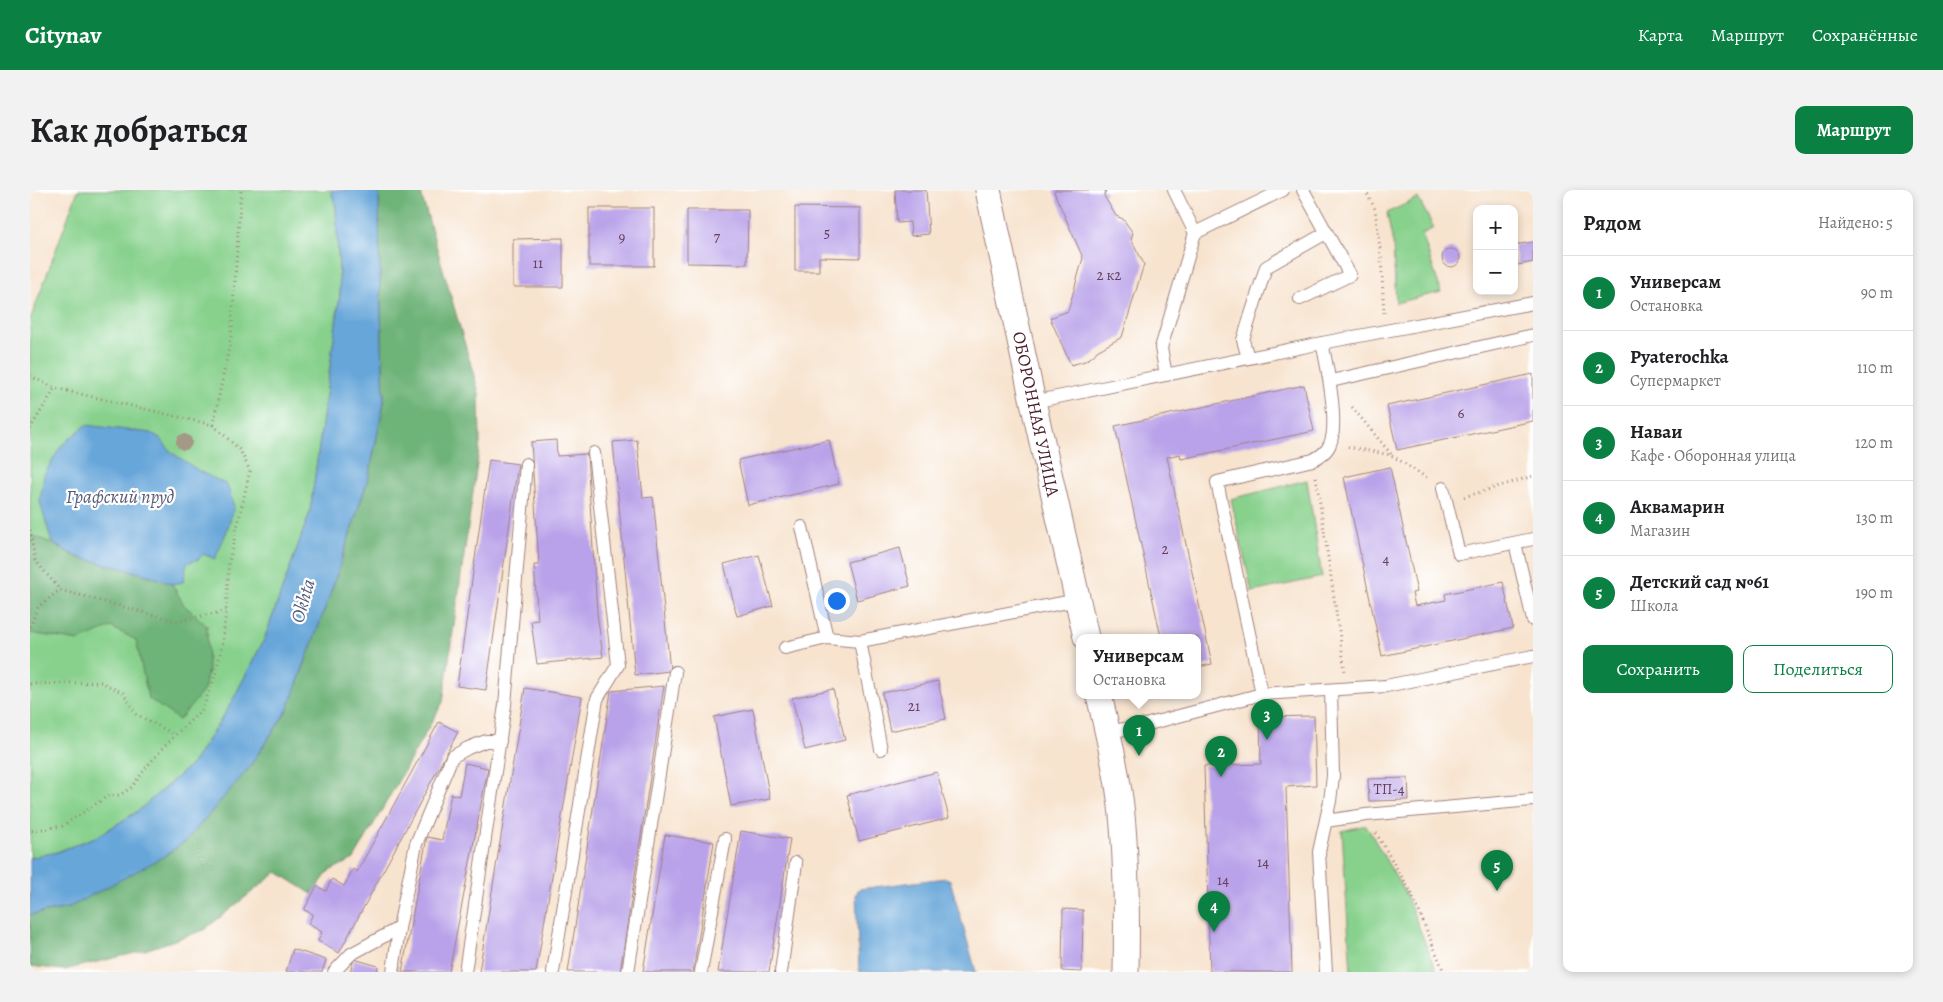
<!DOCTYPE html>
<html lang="ru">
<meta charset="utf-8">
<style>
body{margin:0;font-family:Alegreya,serif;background:#f2f2f2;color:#202124}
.controls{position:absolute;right:15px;top:15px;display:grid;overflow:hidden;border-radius:10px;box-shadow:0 2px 8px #0003}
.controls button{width:45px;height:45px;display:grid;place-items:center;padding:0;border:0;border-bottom:1px solid #e0e0e0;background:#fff;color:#202124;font:25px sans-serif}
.you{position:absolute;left:806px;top:410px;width:18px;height:18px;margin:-12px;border:4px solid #fff;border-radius:50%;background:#1a73e8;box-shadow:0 0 0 8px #1a73e833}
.badge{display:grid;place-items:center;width:32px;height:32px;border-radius:50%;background:#0b8043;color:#fff;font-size:16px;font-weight:700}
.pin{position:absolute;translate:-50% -41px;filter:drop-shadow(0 1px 2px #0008)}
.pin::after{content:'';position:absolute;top:26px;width:18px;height:15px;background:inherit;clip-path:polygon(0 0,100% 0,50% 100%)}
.popup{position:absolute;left:1046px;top:444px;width:125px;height:65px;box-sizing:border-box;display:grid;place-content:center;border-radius:10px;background:#fff;filter:drop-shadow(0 1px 4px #0005);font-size:16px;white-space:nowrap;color:#757577}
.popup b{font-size:19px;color:#202124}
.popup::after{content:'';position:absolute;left:50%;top:100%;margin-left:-10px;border:10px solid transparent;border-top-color:#fff}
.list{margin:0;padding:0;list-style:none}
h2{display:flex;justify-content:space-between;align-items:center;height:65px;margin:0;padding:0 20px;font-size:21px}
h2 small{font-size:16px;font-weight:400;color:#757577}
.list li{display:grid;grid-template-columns:32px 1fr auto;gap:15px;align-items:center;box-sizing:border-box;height:75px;padding:0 20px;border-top:1px solid #e0e0e0}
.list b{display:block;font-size:19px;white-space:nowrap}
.list p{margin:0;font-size:16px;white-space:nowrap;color:#757577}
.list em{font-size:16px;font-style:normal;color:#757577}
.actions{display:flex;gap:10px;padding:15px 20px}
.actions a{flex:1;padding:11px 0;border:1px solid #0b8043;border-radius:10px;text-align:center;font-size:18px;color:#0b8043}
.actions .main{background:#0b8043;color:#fff}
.map{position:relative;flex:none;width:1503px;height:782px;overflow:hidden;border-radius:10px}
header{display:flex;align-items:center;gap:30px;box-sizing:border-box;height:70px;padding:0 25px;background:#0b8043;color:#fff}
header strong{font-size:24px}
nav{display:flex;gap:28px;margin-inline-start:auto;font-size:18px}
.intro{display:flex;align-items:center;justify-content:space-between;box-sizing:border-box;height:120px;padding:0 30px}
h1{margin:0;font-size:35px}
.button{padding:12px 22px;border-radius:10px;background:#0b8043;color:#fff;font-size:18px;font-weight:700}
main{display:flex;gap:30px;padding:0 30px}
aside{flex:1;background:#fff;border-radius:10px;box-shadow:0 2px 8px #0003}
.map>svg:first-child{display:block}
</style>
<header>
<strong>Citynav</strong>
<nav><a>Карта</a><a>Маршрут</a><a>Сохранённые</a></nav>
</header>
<div class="intro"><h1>Как добраться</h1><a class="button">Маршрут</a></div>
<main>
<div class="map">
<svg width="1503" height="782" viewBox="0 0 1503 782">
<rect width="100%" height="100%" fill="#fff"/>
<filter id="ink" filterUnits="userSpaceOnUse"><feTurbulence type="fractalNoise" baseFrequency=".02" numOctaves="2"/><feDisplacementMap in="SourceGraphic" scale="10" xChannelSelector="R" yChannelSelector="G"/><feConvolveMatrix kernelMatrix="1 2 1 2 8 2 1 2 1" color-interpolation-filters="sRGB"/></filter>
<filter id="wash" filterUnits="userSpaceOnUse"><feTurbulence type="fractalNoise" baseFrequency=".0096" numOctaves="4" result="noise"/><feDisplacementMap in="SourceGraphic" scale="20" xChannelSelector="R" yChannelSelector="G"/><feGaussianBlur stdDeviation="1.12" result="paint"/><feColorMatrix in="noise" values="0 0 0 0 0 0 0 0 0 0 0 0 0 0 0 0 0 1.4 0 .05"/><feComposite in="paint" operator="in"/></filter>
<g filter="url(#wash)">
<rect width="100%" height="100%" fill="#f7e3ce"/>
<g fill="#88d18d" stroke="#69785c">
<path d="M48 0H301L306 18 310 104 280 322 234 450 198 519 162 574 108 621 68 646 27 662 0 668V130Z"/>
<path d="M1388 8 1404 38 1392 44 1411 102 1366 113 1363 54 1357 23Z"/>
<path d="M1277 290 1292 387 1222 402 1201 309Z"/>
<path d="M1336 635 1376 705 1407 782H1321L1312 641Z"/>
</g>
<g fill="#6eb378" stroke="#5c6952">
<path d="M349 0H390L449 203 450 253 413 512 324 669 299 681 282 704 247 682 174 740 109 762 34 780 0 776V725L38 718 156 651 218 579 258 519 300 405 339 286 354 212 350 91Z"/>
<path d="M0 345 22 353 47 367 121 386 142 394 154 415 177 436 178 480 174 500 149 530 118 508 106 450 81 437 49 451 0 443Z"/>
</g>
<g fill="#66a6d9" stroke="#586282">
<path d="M301 0H349L350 91 354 212 339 286 300 405 258 519 218 579 156 651 133 667 38 718 0 725V668L27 662 68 646 108 621 162 574 198 519 234 450 280 322 310 104 306 18Z"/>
<path d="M56 235 121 243 130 248 141 262 169 281 197 295 204 317 196 343 185 369 173 364 169 369 157 373 153 392 142 394 121 386 47 367 22 353 10 312 14 285 31 256Z"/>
<path d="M916 688 920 690 946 782H829L826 704 829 699Z"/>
</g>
<g id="blocks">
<g fill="#b9a2e9">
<path d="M865 0H896L899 44 881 46 880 32 867 33Z"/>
<path d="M1025 0H1076L1074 6 1086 26 1093 29 1103 43 1101 49 1114 74 1092 147 1067 161 1063 166 1055 171 1041 175 1020 128 1038 121 1053 68 1024 2Z"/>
<path d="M765 17 830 18V68L789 67V81H765Z"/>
<rect x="559" y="18" width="65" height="58"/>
<path d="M657 20H718L717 74 657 73Z"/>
<path d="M533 48V97H483V49Z"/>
<path d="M1503 52V72L1488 75 1484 55Z"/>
<circle cx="1421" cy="68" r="9"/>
<path d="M1503 184V231L1367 260 1357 216Z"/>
<path d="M1274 195 1284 241 1151 269 1150 264 1137 267 1182 474 1168 477V447H1131L1085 236Z"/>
<path d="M526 250 527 266 557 264 567 423 573 467 507 474 501 431 508 430 504 375H509L501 252Z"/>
<path d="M607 250 613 308 623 307 640 481 605 485 583 252Z"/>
<path d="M799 250 809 294 718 315 708 270Z"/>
<path d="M459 270 488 274 456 500 427 496Z"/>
<path d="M1360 277 1387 402 1382 403 1385 416 1416 410 1415 404 1473 392 1483 438 1352 466 1314 287Z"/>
<path d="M870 358 880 396 827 410 817 372Z"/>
<path d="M729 365 743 416 707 426 694 374Z"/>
<path d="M908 491 916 529 860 541 852 503Z"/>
<path d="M634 496 590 782H538L581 501Z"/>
<path d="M495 498 552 507 506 782H449Z"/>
<path d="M803 499 815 550 775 560 762 508Z"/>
<path d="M723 519 740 609 701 616 684 527Z"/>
<path d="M1284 526 1286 595 1256 597 1262 782H1180L1174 576 1231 574 1230 527Z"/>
<path d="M409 532 428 542 309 763 288 751 292 742 278 734 283 724 274 720 287 696 296 701 302 689 314 696 323 679 327 682Z"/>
<path d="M435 573 458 578 419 782H372L397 647 412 650 421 604 429 606Z"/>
<path d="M907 582 919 628 829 651 817 605Z"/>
<path d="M1378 588 1379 610 1339 611 1338 589Z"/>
<path d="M711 641 760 649 739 782H688Z"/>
<path d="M635 645 684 652 663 782H613Z"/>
<path d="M1033 719 1053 720 1052 782 1032 781Z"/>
<path d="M263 759 296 770 292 782H256Z"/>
<path d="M324 769 348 776 347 782H320Z"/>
</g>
</g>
</g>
<g filter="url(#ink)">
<use href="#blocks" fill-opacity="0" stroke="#a0817c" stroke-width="1"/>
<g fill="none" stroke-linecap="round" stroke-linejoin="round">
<g stroke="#a0817c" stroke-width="14">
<g id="lane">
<path d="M1144 0 1165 43"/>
<path d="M1270 109 1320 85 1273 0"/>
<path d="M1218 168 1213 150 1236 77 1296 43"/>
<path d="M1136 185 1131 158 1165 43 1253 0"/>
<path d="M1301 191 1503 145"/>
<path d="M1003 212 1292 153 1503 113"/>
<path d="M1413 298 1429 364 1503 349"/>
<path d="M772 337 797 448"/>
<path d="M1485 353 1503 430"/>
<path d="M830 451 851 559"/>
<path d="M755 458 797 448 830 451 1048 410"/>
<path d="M1232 504 1187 292 1283 270C1290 266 1297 262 1300 254 1309 234 1297 175 1292 153"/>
<path d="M1078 542 1111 536 1232 504 1356 496 1503 466"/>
<path d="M1296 631 1336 625 1503 610"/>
<path d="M304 782 321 764 369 738"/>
<path d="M363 782 369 738 386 654 422 567 438 558 456 551H470"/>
<path d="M435 782 475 515 496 274"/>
<path d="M523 782 567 509 588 475 564 263"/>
<path d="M598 782 645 482"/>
<path d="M671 782 695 649"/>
<path d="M751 782 766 673"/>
<path d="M1296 782 1289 662 1300 611 1303 586 1301 500"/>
</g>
</g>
<g stroke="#a0817c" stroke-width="27">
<g id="street">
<path d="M958 0 1003 212 1056 447"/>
<path d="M1069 505C1078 544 1088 585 1092 625 1097 677 1097 730 1096 782"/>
</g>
</g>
<g stroke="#a0817c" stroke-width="3" stroke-dasharray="1 4" stroke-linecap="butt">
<path d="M1335 0 1345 19 1351 67 1354 123"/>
<path d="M0 186 25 198 183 235 210 260 220 281 199 372 196 421 192 455 185 486 172 520 145 545 118 575 102 597 90 605 78 606 32 636 0 641"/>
<path d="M1322 217 1361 264"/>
<path d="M183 235 201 148 211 0"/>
<path d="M0 239 25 198"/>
<path d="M1318 257 1361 265 1397 288"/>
<path d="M1286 287 1315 481"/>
<path d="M1434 307 1503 286"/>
<path d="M0 340 5 370 30 400 146 431 196 421"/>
<path d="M0 437 8 417 30 400"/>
<path d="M0 494 71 492 93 503 106 524 145 545"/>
<path d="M1346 643 1381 702 1414 782"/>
</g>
<use href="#lane" stroke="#fff" stroke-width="12"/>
<use href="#street" stroke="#fff" stroke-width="25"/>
</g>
<circle fill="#a49987" cx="154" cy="252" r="8"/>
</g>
<g text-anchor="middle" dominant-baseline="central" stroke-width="4.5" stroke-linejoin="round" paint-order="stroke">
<g font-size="15" fill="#66405a">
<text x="797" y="43">5</text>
<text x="592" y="47">9</text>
<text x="687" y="47">7</text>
<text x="508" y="73">11</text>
<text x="1079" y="85">2 к2</text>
<text x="1431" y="223">6</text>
<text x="1135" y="359">2</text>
<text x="1356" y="369">4</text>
<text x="884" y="516">21</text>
<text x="1359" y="599">ТП-4</text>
<text x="1233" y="672">14</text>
<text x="1193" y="690">14</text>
</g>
<g font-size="18" fill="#4a1f2b" stroke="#fff">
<text transform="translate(1006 224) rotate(78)">ОБОРОННАЯ УЛИЦА</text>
</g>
<g font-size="19" font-style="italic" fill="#575c79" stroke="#fff">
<text x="90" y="307">Графский пруд</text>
<text transform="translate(273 411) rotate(-74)">Okhta</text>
</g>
</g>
</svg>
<div class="controls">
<button>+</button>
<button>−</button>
</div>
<div class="you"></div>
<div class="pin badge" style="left:1109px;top:566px">1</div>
<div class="popup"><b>Универсам</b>Остановка</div>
<div class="pin badge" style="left:1191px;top:587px">2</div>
<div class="pin badge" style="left:1237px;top:550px">3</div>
<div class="pin badge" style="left:1184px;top:742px">4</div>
<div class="pin badge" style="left:1467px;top:701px">5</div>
</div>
<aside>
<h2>Рядом<small>Найдено: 5</small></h2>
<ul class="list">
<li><span class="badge">1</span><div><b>Универсам</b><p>Остановка</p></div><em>90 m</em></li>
<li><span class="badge">2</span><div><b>Pyaterochka</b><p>Супермаркет</p></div><em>110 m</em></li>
<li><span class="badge">3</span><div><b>Наваи</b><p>Кафе · Оборонная улица</p></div><em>120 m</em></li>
<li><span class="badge">4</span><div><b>Аквамарин</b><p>Магазин</p></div><em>130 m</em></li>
<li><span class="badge">5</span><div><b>Детский сад №61</b><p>Школа</p></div><em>190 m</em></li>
</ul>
<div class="actions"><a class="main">Сохранить</a><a>Поделиться</a></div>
</aside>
</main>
